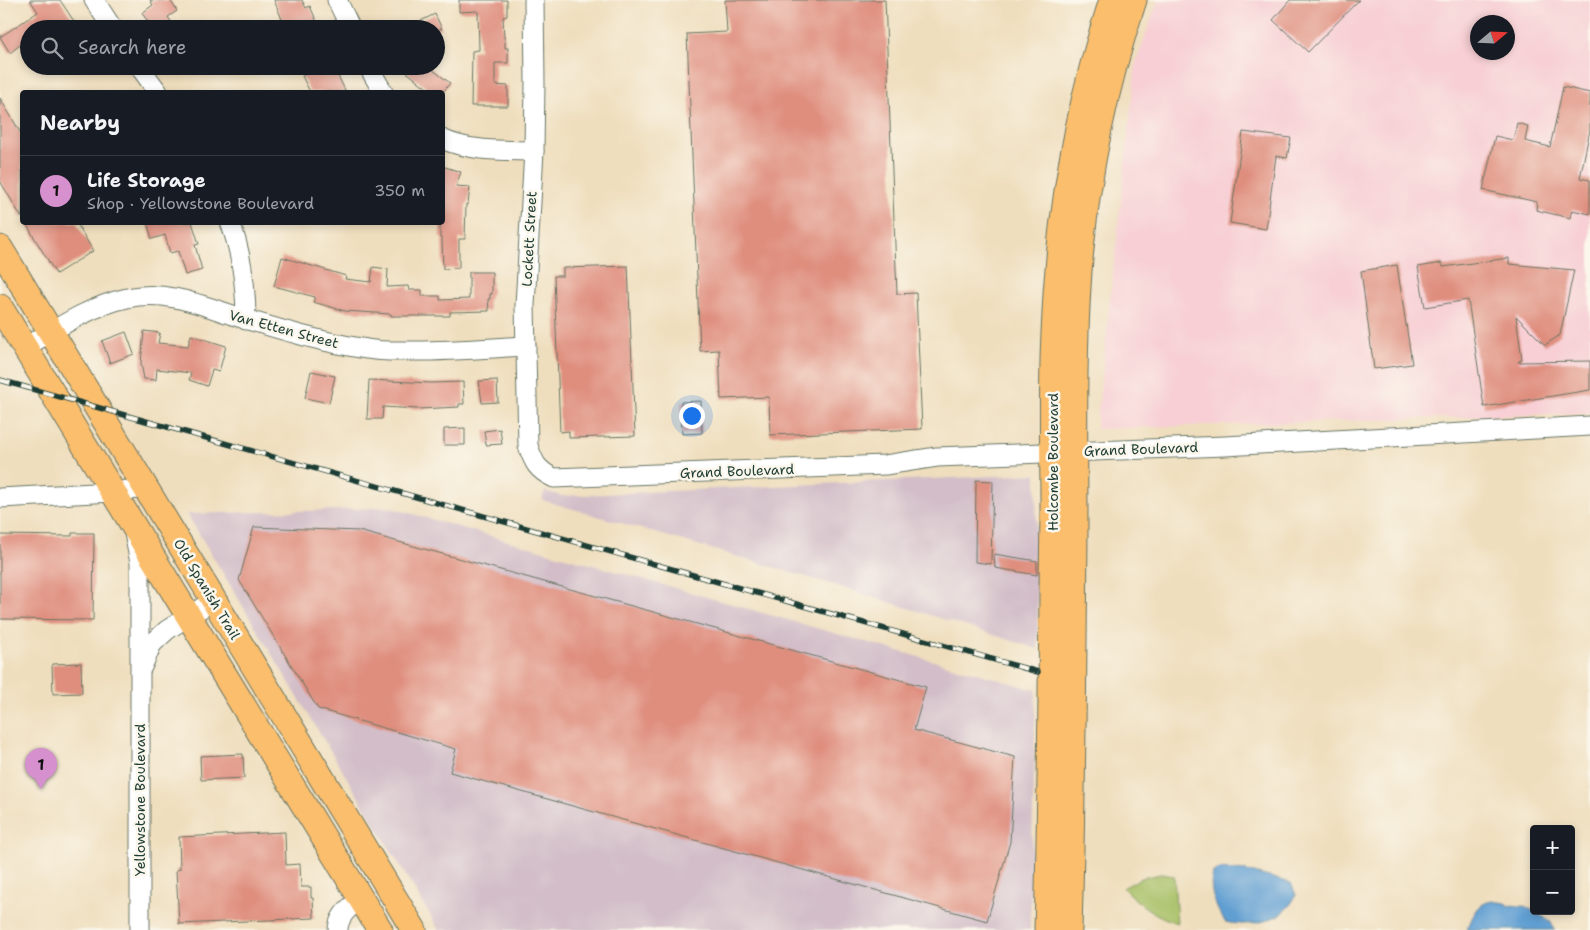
<!DOCTYPE html>
<meta charset="utf-8">
<style>
body{margin:0;font-family:"Shantell Sans",sans-serif;background:#242831;color:#f1f3f6}
.controls{position:absolute;right:15px;bottom:15px;display:grid;overflow:hidden;border-radius:5px;box-shadow:0 2px 8px #0003}
.controls button{width:45px;height:45px;display:grid;place-items:center;padding:0;border:0;border-bottom:1px solid #363941;background:#171b24;color:#f1f3f6;font:25px sans-serif}
.compass{position:absolute;left:1470px;top:15px;width:45px;height:45px;border-radius:50%;background:#171b24;box-shadow:0 2px 8px #0003;rotate:71deg}
.you{position:absolute;left:691px;top:415px;width:18px;height:18px;margin:-12px;border:4px solid #fff;border-radius:50%;background:#1a73e8;box-shadow:0 0 0 8px #1a73e833}
.badge{display:grid;place-items:center;width:32px;height:32px;border-radius:50%;background:#d690ce;color:#111;font-size:16px;font-weight:700}
.pin{position:absolute;translate:-50% -41px;filter:drop-shadow(0 1px 2px #0008)}
.pin::after{content:'';position:absolute;top:26px;width:18px;height:15px;background:inherit;clip-path:polygon(0 0,100% 0,50% 100%)}
.list{margin:0;padding:0;list-style:none}
h2{display:flex;justify-content:space-between;align-items:center;height:65px;margin:0;padding:0 20px;font-size:21px}
h2 small{font-size:16px;font-weight:400;color:#9ea1a6}
.list li{display:grid;grid-template-columns:32px 1fr auto;gap:15px;align-items:center;box-sizing:border-box;height:70px;padding:0 20px;border-top:1px solid #363941}
.list b{display:block;font-size:19px;white-space:nowrap}
.list p{margin:0;font-size:16px;white-space:nowrap;color:#9ea1a6}
.list em{font-size:16px;font-style:normal;color:#9ea1a6}
.icon{flex:none;width:28px;height:28px;fill:none;stroke:currentColor;stroke-width:2;stroke-linecap:round;stroke-linejoin:round}
.map{position:relative;flex:none;width:1590px;height:930px;overflow:hidden}
.search{position:absolute;background:#171b24;box-shadow:0 2px 8px #0003;left:20px;top:20px;width:425px;height:55px;display:flex;align-items:center;gap:12px;box-sizing:border-box;padding:0 18px;border-radius:28px;color:#9ea1a6;font-size:19px}
.panel{position:absolute;background:#171b24;box-shadow:0 2px 8px #0003;left:20px;top:90px;width:425px;height:135px;border-radius:5px}
.map>svg:first-child{display:block}
</style>
<div class="map">
<svg width="1590" height="930" viewBox="0 0 1590 930">
<rect width="100%" height="100%" fill="#fbf7ec"/>
<filter id="ink" filterUnits="userSpaceOnUse"><feTurbulence type="fractalNoise" baseFrequency=".02" numOctaves="2"/><feDisplacementMap in="SourceGraphic" scale="10" xChannelSelector="R" yChannelSelector="G"/><feConvolveMatrix kernelMatrix="1 2 1 2 8 2 1 2 1" color-interpolation-filters="sRGB"/></filter>
<filter id="wash" filterUnits="userSpaceOnUse"><feTurbulence type="fractalNoise" baseFrequency=".0096" numOctaves="4" result="noise"/><feDisplacementMap in="SourceGraphic" scale="20" xChannelSelector="R" yChannelSelector="G"/><feGaussianBlur stdDeviation="1.12" result="paint"/><feColorMatrix in="noise" values="0 0 0 0 0 0 0 0 0 0 0 0 0 0 0 0 0 1.4 0 .05"/><feComposite in="paint" operator="in"/></filter>
<g filter="url(#wash)">
<rect width="100%" height="100%" fill="#efdebd"/>
<path fill="#f7cfd4" fill-rule="evenodd" d="M1158 0H1590V413L1096 429 1136 62ZM1478 22H1508V52H1478Z"/>
<g fill="#d2bdc8">
<path d="M1036 474 1038 649 828 583 542 500 545 491 562 496Z"/>
<path d="M388 507 1036 690 1030 930H439L187 514 336 510Z"/>
</g>
<path fill="#a8c066" stroke="#647e4d" d="M1161 874 1174 876 1177 923C1155 916 1139 904 1123 888L1141 878Z"/>
<g fill="#609fd2" stroke="#406e83">
<path d="M1220 869 1247 871 1291 883 1296 895C1285 921 1251 928 1225 922 1215 907 1208 889 1213 872Z"/>
<path d="M1492 901 1506 903 1508 906C1513 904 1519 907 1525 906L1550 921 1555 930H1467V927L1469 925C1474 914 1478 903 1492 901Z"/>
</g>
<g id="blocks">
<g fill="#df8e7e">
<path d="M30 0H60L79 29H29V38L10 53 0 37 38 12Z"/>
<path d="M150 0H170L177 11 168 17 176 29H153L142 13 153 5Z"/>
<path d="M274 0H302L306 8 310 6 320 29H286Z"/>
<path d="M459 0H507V16L503 17 504 38H505V48H508V63H495V85L508 86V106H471L472 51 479 50 478 11 459 12Z"/>
<path d="M725 0H885L897 294 916 293 922 429 770 435 769 397 721 399 719 350 700 351 687 34 727 32Z"/>
<path d="M1290 0H1359L1308 52 1273 20Z"/>
<path d="M435 14 442 29H404Z"/>
<path d="M323 66H333L346 92H310L302 76Z"/>
<path d="M399 66H428L450 83 443 92H432Z"/>
<path d="M1563 87 1590 93V130L1580 178 1590 180V214L1572 210 1570 218 1536 210 1537 202 1483 190 1495 136 1513 140 1517 123 1528 126 1525 141 1550 147Z"/>
<path d="M0 98 22 135V218L0 181Z"/>
<path d="M1243 132 1291 138 1287 158 1276 156 1266 229 1230 223Z"/>
<path d="M442 166 461 172 456 186 470 187 468 204H466L465 239H459V268L443 269 442 238H440V222H442Z"/>
<path d="M25 222H76L93 251 56 274Z"/>
<path d="M147 222H192L199 244 195 245 202 270 185 275 178 251 170 253 165 235 152 239Z"/>
<path d="M282 257 346 276 345 279 371 282 373 267 388 269 387 287 408 286 409 290H422V296H440V300L469 299V272H492V294H490V299H488L489 311 450 312V316H391V314L345 311 313 302 315 297 274 286Z"/>
<path d="M1509 258V264L1574 270 1560 335 1545 345 1516 316 1522 359 1518 362 1590 361V390L1484 407 1468 300 1425 307 1418 267 1442 263 1443 267Z"/>
<path d="M1397 265 1412 364 1374 369 1361 271Z"/>
<path d="M628 266 635 436 569 438V431L560 432 554 276H563V268Z"/>
<path d="M144 331 160 333 158 343 188 346 191 335 226 346 219 372 212 370 207 386 189 380 191 373 157 369 156 380 144 379 141 363Z"/>
<path d="M126 332 134 354 110 363 102 341Z"/>
<path d="M311 371 335 376 329 403 305 398Z"/>
<path d="M369 380 431 383 463 382 464 404H459V407L419 409 383 407 382 419H367Z"/>
<path d="M497 380 498 402 482 403 479 381Z"/>
<path d="M701 401 702 433 682 434 681 402Z"/>
<path d="M465 428V445H444V429Z"/>
<path d="M500 429 502 444 486 445 484 431Z"/>
<path d="M976 480 993 481 991 564 975 562Z"/>
<path d="M254 527 359 531 926 687 914 730 1015 757 1010 842 987 921 450 772 456 749 318 709 239 580Z"/>
<path d="M72 533H94L93 620 0 619V535L72 536Z"/>
<path d="M994 554 1037 561V575L995 568Z"/>
<path d="M81 663 82 693 53 694 52 664Z"/>
<path d="M243 754 244 778 201 780 200 756Z"/>
<path d="M285 832 286 865 300 864 301 887H311V898H313L314 918 179 924 176 870 180 869 179 837Z"/>
</g>
</g>
</g>
<g filter="url(#ink)">
<use href="#blocks" fill-opacity="0" stroke="#687564" stroke-width="1"/>
<g fill="none" stroke-linecap="round" stroke-linejoin="round">
<g stroke="#687564" stroke-width="21">
<g id="minor">
<path d="M94 0 113 29"/>
<path d="M337 0 351 29"/>
<path d="M534 0 535 83 534 151 525 305 528 446C534 463 537 470 554 478L885 465 937 457 1225 446 1590 426"/>
<path d="M139 66 158 92"/>
<path d="M368 66 383 92"/>
<path d="M442 139C470 152 504 150 534 151"/>
<path d="M230 222C242 254 246 286 246 320"/>
<path d="M24 348C56 329 90 306 127 298 168 289 206 307 245 319 285 331 325 343 367 349 383 352 400 351 416 351 453 351 489 348 526 346"/>
<path d="M0 498 113 492 146 488"/>
<path d="M134 533 140 563V930"/>
<path d="M142 667 152 644 167 630 214 600"/>
<path d="M338 930C338 916 350 906 361 899"/>
</g>
</g>
<g stroke="#687564" stroke-width="27">
<g id="major">
<path d="M0 248 414 930"/>
<path d="M0 307 380 930"/>
<path d="M1047 930C1051 790 1051 651 1053 511 1053 452 1051 392 1054 333 1058 220 1077 107 1112 0"/>
<path d="M1069 930C1073 797 1074 663 1075 530 1075 444 1073 357 1079 271 1086 180 1105 87 1134 0"/>
</g>
</g>
<use href="#minor" stroke="#fff" stroke-width="19"/>
<use href="#major" stroke="#fabe6d" stroke-width="25"/>
<g stroke="#1f3d34" stroke-width="5.5">
<path id="rail" d="M0 380 1038 672"/>
</g>
<use href="#rail" stroke="#fbf7ec" stroke-width="4" stroke-dasharray="11" stroke-linecap="butt"/>
</g>
</g>
<g text-anchor="middle" dominant-baseline="central" stroke-width="5" stroke-linejoin="round" paint-order="stroke">
<g font-size="14" fill="#1f3d34" stroke="#fbf7ec">
<text transform="translate(529 239) rotate(-87)">Lockett Street</text>
<text transform="translate(284 329) rotate(15)">Van Etten Street</text>
<text transform="translate(1141 449) rotate(-2)">Grand Boulevard</text>
<text transform="translate(1053 462) rotate(-90)">Holcombe Boulevard</text>
<text transform="translate(737 471) rotate(-2)">Grand Boulevard</text>
<text transform="translate(207 589) rotate(59)">Old Spanish Trail</text>
<text transform="translate(140 800) rotate(-90)">Yellowstone Boulevard</text>
</g>
</g>
</svg>
<div class="controls">
<button>+</button>
<button>−</button>
</div>
<svg class="compass" viewBox="-18 -18 36 36"><path d="M0-13l5 13h-10z" fill="#e53935"/><path d="M0 13l5-13h-10z" fill="#9ea1a6"/></svg>
<div class="you"></div>
<div class="pin badge" style="left:41px;top:789px">1</div>
<div class="search"><svg class="icon" aria-label="search" viewBox="0 0 24 24"><circle cx="10" cy="10" r="6"/><path d="M15 15l6 6"/></svg>Search here</div>
<section class="panel">
<h2>Nearby<small></small></h2>
<ul class="list">
<li><span class="badge">1</span><div><b>Life Storage</b><p>Shop · Yellowstone Boulevard</p></div><em>350 m</em></li>
</ul>
</section>
</div>
